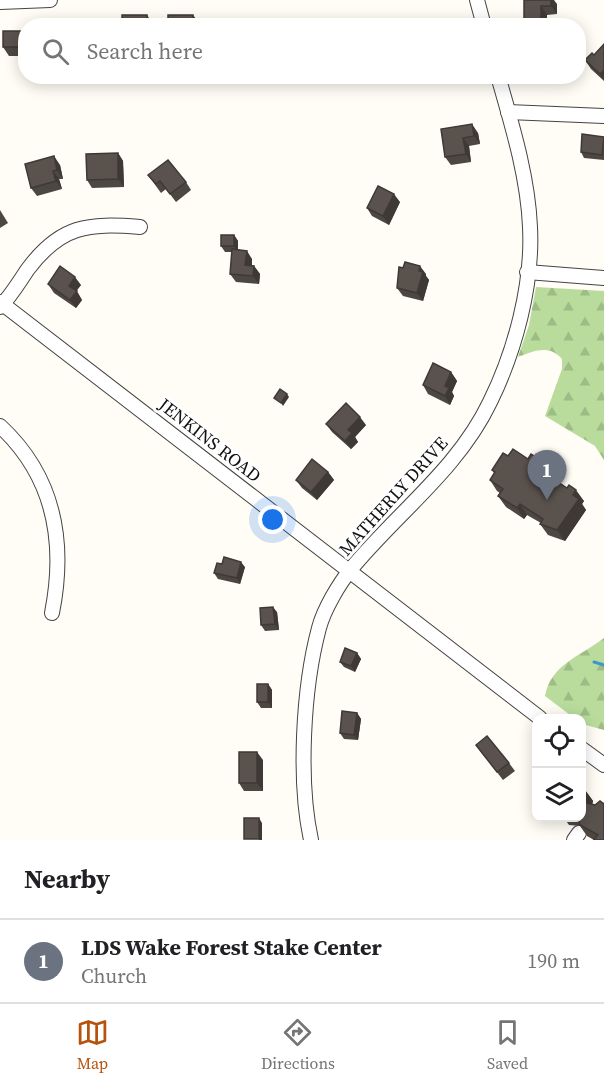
<!DOCTYPE html>
<style>
body{margin:0;font-family:"Source Serif 4",serif;background:#f6f6f6;color:#202124}
.controls{position:absolute;right:18px;bottom:18px;display:grid;overflow:hidden;border-radius:12px;box-shadow:0 3px 15px #0003}
.controls button{width:54px;height:54px;display:grid;place-items:center;padding:0;border:0;border-bottom:2px solid #e0e0e0;background:#fff;color:#202124;font:30px sans-serif}
.you{position:absolute;left:273px;top:520px;width:21px;height:21px;margin:-15px;border:4px solid #fff;border-radius:50%;background:#1a73e8;box-shadow:0 0 0 9px #1a73e833}
.badge{display:grid;place-items:center;width:39px;height:39px;border-radius:50%;background:#b45309;color:#fff;font-size:20px;font-weight:700}
.pin{position:absolute;translate:-50% -50px;filter:drop-shadow(0 2px 3px #0008)}
.pin::after{content:'';position:absolute;top:32px;width:21px;height:18px;background:inherit;clip-path:polygon(0 0,100% 0,50% 100%)}
.list{margin:0;padding:0;list-style:none}
h2{display:flex;justify-content:space-between;align-items:center;height:78px;margin:0;padding:0 24px;font-size:26px}
h2 small{font-size:20px;font-weight:400;color:#757577}
.list li{display:grid;grid-template-columns:39px 1fr auto;gap:18px;align-items:center;box-sizing:border-box;height:84px;padding:0 24px;border-top:2px solid #e0e0e0}
.list b{display:block;font-size:22px;white-space:nowrap}
.list p{margin:0;font-size:20px;white-space:nowrap;color:#757577}
.list em{font-size:20px;font-style:normal;color:#757577}
.icon{flex:none;width:33px;height:33px;fill:none;stroke:currentColor;stroke-width:2;stroke-linecap:round;stroke-linejoin:round}
.map{position:relative;flex:none;width:604px;height:840px;overflow:hidden}
.search{position:absolute;background:#fff;box-shadow:0 3px 15px #0003;left:18px;right:18px;top:18px;height:66px;display:flex;align-items:center;gap:15px;box-sizing:border-box;padding:0 21px;border-radius:24px;color:#757577;font-size:22px}
.sheet{height:162px;background:#fff}
nav{display:flex;justify-content:space-around;align-items:center;box-sizing:border-box;height:84px;border-top:2px solid #e0e0e0;background:#fff;font-size:16px;color:#757577}
nav a{display:grid;justify-items:center;gap:3px}
nav .on{color:#b45309}
.map>svg:first-child{display:block}
</style>
<div class="map">
<svg width="604" height="840" viewBox="0 0 604 840">
<defs>
<pattern id="forest-firs" width="22" height="20" patternUnits="userSpaceOnUse" patternTransform="scale(1.5)"><rect width="22" height="20" fill="#b9dc9c"/><path d="M5 1l3.5 6h-7zM16 11l3.5 6h-7z" fill="#9ebc85"/></pattern>
</defs>
<rect width="100%" height="100%" fill="#fffdf5"/>
<g fill="url(#forest-firs)">
<path d="M536 287 604 291V460L595 446 545 416 562 369V359C549 344 534 351 518 357L529 325Z"/>
<path d="M604 638V730L582 724V718H574L545 696C551 664 581 656 604 638Z"/>
</g>
<g fill="none" stroke-linecap="round" stroke-linejoin="round">
<path stroke="#3f96cf" stroke-width="3" d="M594 662 604 665"/>
<g stroke="#444" stroke-width="16">
<g id="minor">
<path d="M477 0 484 26"/>
<path d="M0 2 50 0"/>
<path d="M508 112 604 116"/>
<path d="M527 272 604 278"/>
<path d="M0 302 540 718"/>
<path d="M0 307C11 296 19 282 28 269 61 225 88 223 140 227"/>
<path d="M0 426C55 477 66 542 52 613"/>
<path d="M582 749 604 765"/>
<path d="M311 840C298 780 303 688 319 628 324 609 339 584 351 569 397 513 458 469 490 402 515 351 533 285 530 227 528 177 512 125 498 76"/>
<path d="M574 840 579 833"/>
</g>
</g>
<use href="#minor" stroke="#fff" stroke-width="14"/>
</g>
<g fill="#4d4742">
<path d="M524 0 557 4V14L547 15V26H526L524 22Z"/>
<path d="M26 31V56H9L3 47Z"/>
<path d="M604 44V81L591 69 585 60 594 55Z"/>
<path d="M441 129 478 133 480 144 469 146 471 162 451 165 445 157Z"/>
<path d="M604 137V160L584 158 581 152Z"/>
<path d="M118 153 123 161 124 187 92 188 87 180Z"/>
<path d="M60 165 63 179H59L62 189 37 196 31 188Z"/>
<path d="M148 175 186 182 191 190 176 202 166 189 161 193Z"/>
<path d="M400 202 389 225 372 216 367 208Z"/>
<path d="M0 210 8 223 0 228Z"/>
<path d="M234 235 238 241V250L252 259V266H254L260 274 259 284 236 282 230 274 232 252H225L221 246Z"/>
<path d="M403 268 426 274V276L429 280 423 301 403 296 397 288Z"/>
<path d="M48 284 81 285 76 291 82 300 76 308 54 293Z"/>
<path d="M451 372 457 381 452 392 454 396 450 405 428 394 423 385Z"/>
<path d="M326 424 366 425 355 437 358 442 351 449 332 432Z"/>
<path d="M508 456 528 459 555 476 553 479 584 501 582 504 586 510 565 541 548 535 540 524 541 523 527 515 524 519 506 507 498 496 500 493 497 491 490 480 494 473 492 470Z"/>
<path d="M328 472 334 480 317 500 302 488 296 480Z"/>
<path d="M245 567 240 584 218 579 214 573Z"/>
<path d="M277 612 279 630 265 631 261 625Z"/>
<path d="M357 653 361 659 355 672 344 667 340 662Z"/>
<path d="M268 684 272 690V708H261L257 702Z"/>
<path d="M357 713 361 719 358 740 344 739 340 733Z"/>
<path d="M476 745 509 763 515 771 503 780Z"/>
<path d="M263 760V791H244L239 783Z"/>
<path d="M585 790 593 801 592 804 604 840H594L587 836 580 826 569 825 564 818H582Z"/>
</g>
<g fill="#3f3936">
<path d="M551 0H554L557 4V14L551 6Z"/>
<path d="M541 6 547 15V26H544L541 22Z"/>
<path d="M147 15 153 24V26H147Z"/>
<path d="M193 15 199 23V26H193Z"/>
<path d="M604 70V80L600 74Z"/>
<path d="M472 124 478 133 480 144 474 136Z"/>
<path d="M463 138 469 146 471 162 466 154Z"/>
<path d="M118 153 123 161 124 187 118 179Z"/>
<path d="M54 156 60 165 63 179 57 170Z"/>
<path d="M53 171 59 179 62 189 56 181Z"/>
<path d="M394 194 400 202 389 225 383 216Z"/>
<path d="M234 235 238 241V252L234 246Z"/>
<path d="M247 251 252 259 251 273 245 265Z"/>
<path d="M254 266 260 274 259 284 253 276Z"/>
<path d="M420 266 426 274V276L429 280 423 301 417 293Z"/>
<path d="M75 277 81 285 74 294 69 286Z"/>
<path d="M77 291 82 300 76 308 70 300Z"/>
<path d="M451 372 457 381 452 392 454 396 450 405 445 396V386Z"/>
<path d="M287 394 289 397 283 406 281 403Z"/>
<path d="M360 417 366 425 355 437 358 442 351 449 345 441 348 430Z"/>
<path d="M548 465 555 476 551 483 543 472Z"/>
<path d="M328 472 334 480 317 500 311 492Z"/>
<path d="M576 490 584 501 582 504 586 510 565 541 557 530 573 495Z"/>
<path d="M520 504 527 515 524 519 517 508Z"/>
<path d="M241 562 245 567 240 584 237 578Z"/>
<path d="M273 607 277 612 279 630 275 624Z"/>
<path d="M357 653 361 659 355 672 351 666Z"/>
<path d="M268 684 272 690V708L268 702Z"/>
<path d="M357 713 361 719 358 740 354 735Z"/>
<path d="M257 752 263 760V791L257 783Z"/>
<path d="M585 790 593 801 591 810 584 799Z"/>
<path d="M259 818 262 823V840H259Z"/>
</g>
<g fill="#5a524d" stroke="#3f3936" stroke-width="1.5">
<path d="M524 0H551V6H541V22H524Z"/>
<rect x="122" y="15" width="25" height="11"/>
<rect x="168" y="15" width="25" height="11"/>
<path d="M90 19V26H62V20Z"/>
<path d="M364 20 391 21V26H364Z"/>
<rect x="3" y="31" width="23" height="16"/>
<path d="M604 44V70L600 74 585 60 592 53 594 55Z"/>
<path d="M472 124 474 136 463 138 466 154 445 157 441 129Z"/>
<path d="M582 134 604 137 602 155 581 152Z"/>
<path d="M118 153V179L87 180 86 154Z"/>
<path d="M54 156 57 170 53 171 56 181 31 188 25 164Z"/>
<path d="M168 160 186 182 170 194 160 181 156 184 148 175Z"/>
<path d="M378 186 394 194 383 216 367 208Z"/>
<rect x="221" y="235" width="13" height="11"/>
<path d="M232 249 247 251 245 265 254 266 253 276 230 274Z"/>
<path d="M405 262 420 266 419 271 423 272 417 293 397 288 399 267 403 268Z"/>
<path d="M60 266 75 277 69 286 77 291 70 300 48 284Z"/>
<path d="M433 363 451 372 445 386 449 388 445 396 423 385Z"/>
<path d="M280 389 287 394 281 403 274 398Z"/>
<path d="M346 403 360 417 348 430 352 433 345 441 326 424Z"/>
<path d="M513 449 528 459 531 454 548 465 543 472 567 488 569 485 576 490 573 495 579 499 557 530 540 524 543 519 520 504 517 508 498 496 503 489 490 480 495 472 492 470 503 453 508 456Z"/>
<path d="M312 459 328 472 311 492 296 480Z"/>
<path d="M224 557 241 562 237 578 214 573 217 563 222 564Z"/>
<path d="M273 607 275 624 261 625 260 608Z"/>
<path d="M345 648 357 653 351 666 340 662Z"/>
<rect x="257" y="684" width="11" height="18"/>
<path d="M342 711 357 713 354 735 340 733Z"/>
<path d="M487 736 509 763 497 772 476 745Z"/>
<rect x="239" y="752" width="18" height="31"/>
<path d="M582 788 585 790 584 799 587 803 595 805 600 801 604 804V840H596L594 839 598 835 580 825 578 818H582Z"/>
<rect x="244" y="818" width="15" height="21"/>
</g>
<g text-anchor="middle" dominant-baseline="central" stroke-width="6" stroke-linejoin="round" paint-order="stroke">
<g font-size="18" fill="#111" stroke="#fff">
<text transform="translate(210 440) rotate(38)">JENKINS ROAD</text>
<text transform="translate(393 496) rotate(-48)">MATHERLY DRIVE</text>
</g>
</g>
</svg>
<div class="controls">
<button><svg class="icon" aria-label="locate" viewBox="0 0 24 24"><circle cx="12" cy="12" r="6"/><path d="M12 2v4M12 18v4M2 12h4M18 12h4"/></svg></button>
<button><svg class="icon" aria-label="layers" viewBox="0 0 24 24"><path d="M12 4l9 5-9 5-9-5zM3 14l9 5 9-5"/></svg></button>
</div>
<div class="you"></div>
<div class="pin badge" style="left:547px;top:500px;background:#6b7280">1</div>
<div class="search"><svg class="icon" aria-label="search" viewBox="0 0 24 24"><circle cx="10" cy="10" r="6"/><path d="M15 15l6 6"/></svg>Search here</div>
</div>
<section class="sheet">
<h2>Nearby<small></small></h2>
<ul class="list">
<li><span class="badge" style="background:#6b7280">1</span><div><b>LDS Wake Forest Stake Center</b><p>Church</p></div><em>190 m</em></li>
</ul>
</section>
<nav>
<a class="on"><svg class="icon" aria-label="map" viewBox="0 0 24 24"><path d="M3 6l6-2 6 2 6-2v14l-6 2-6-2-6 2zM9 4v14M15 6v14"/></svg>Map</a>
<a><svg class="icon" aria-label="directions" viewBox="0 0 24 24"><path d="M12 3l9 9-9 9-9-9zM9 14v-3h6M13 9l2 2-2 2"/></svg>Directions</a>
<a><svg class="icon" aria-label="saved" viewBox="0 0 24 24"><path d="M7 4h10v16l-5-4-5 4z"/></svg>Saved</a>
</nav>
